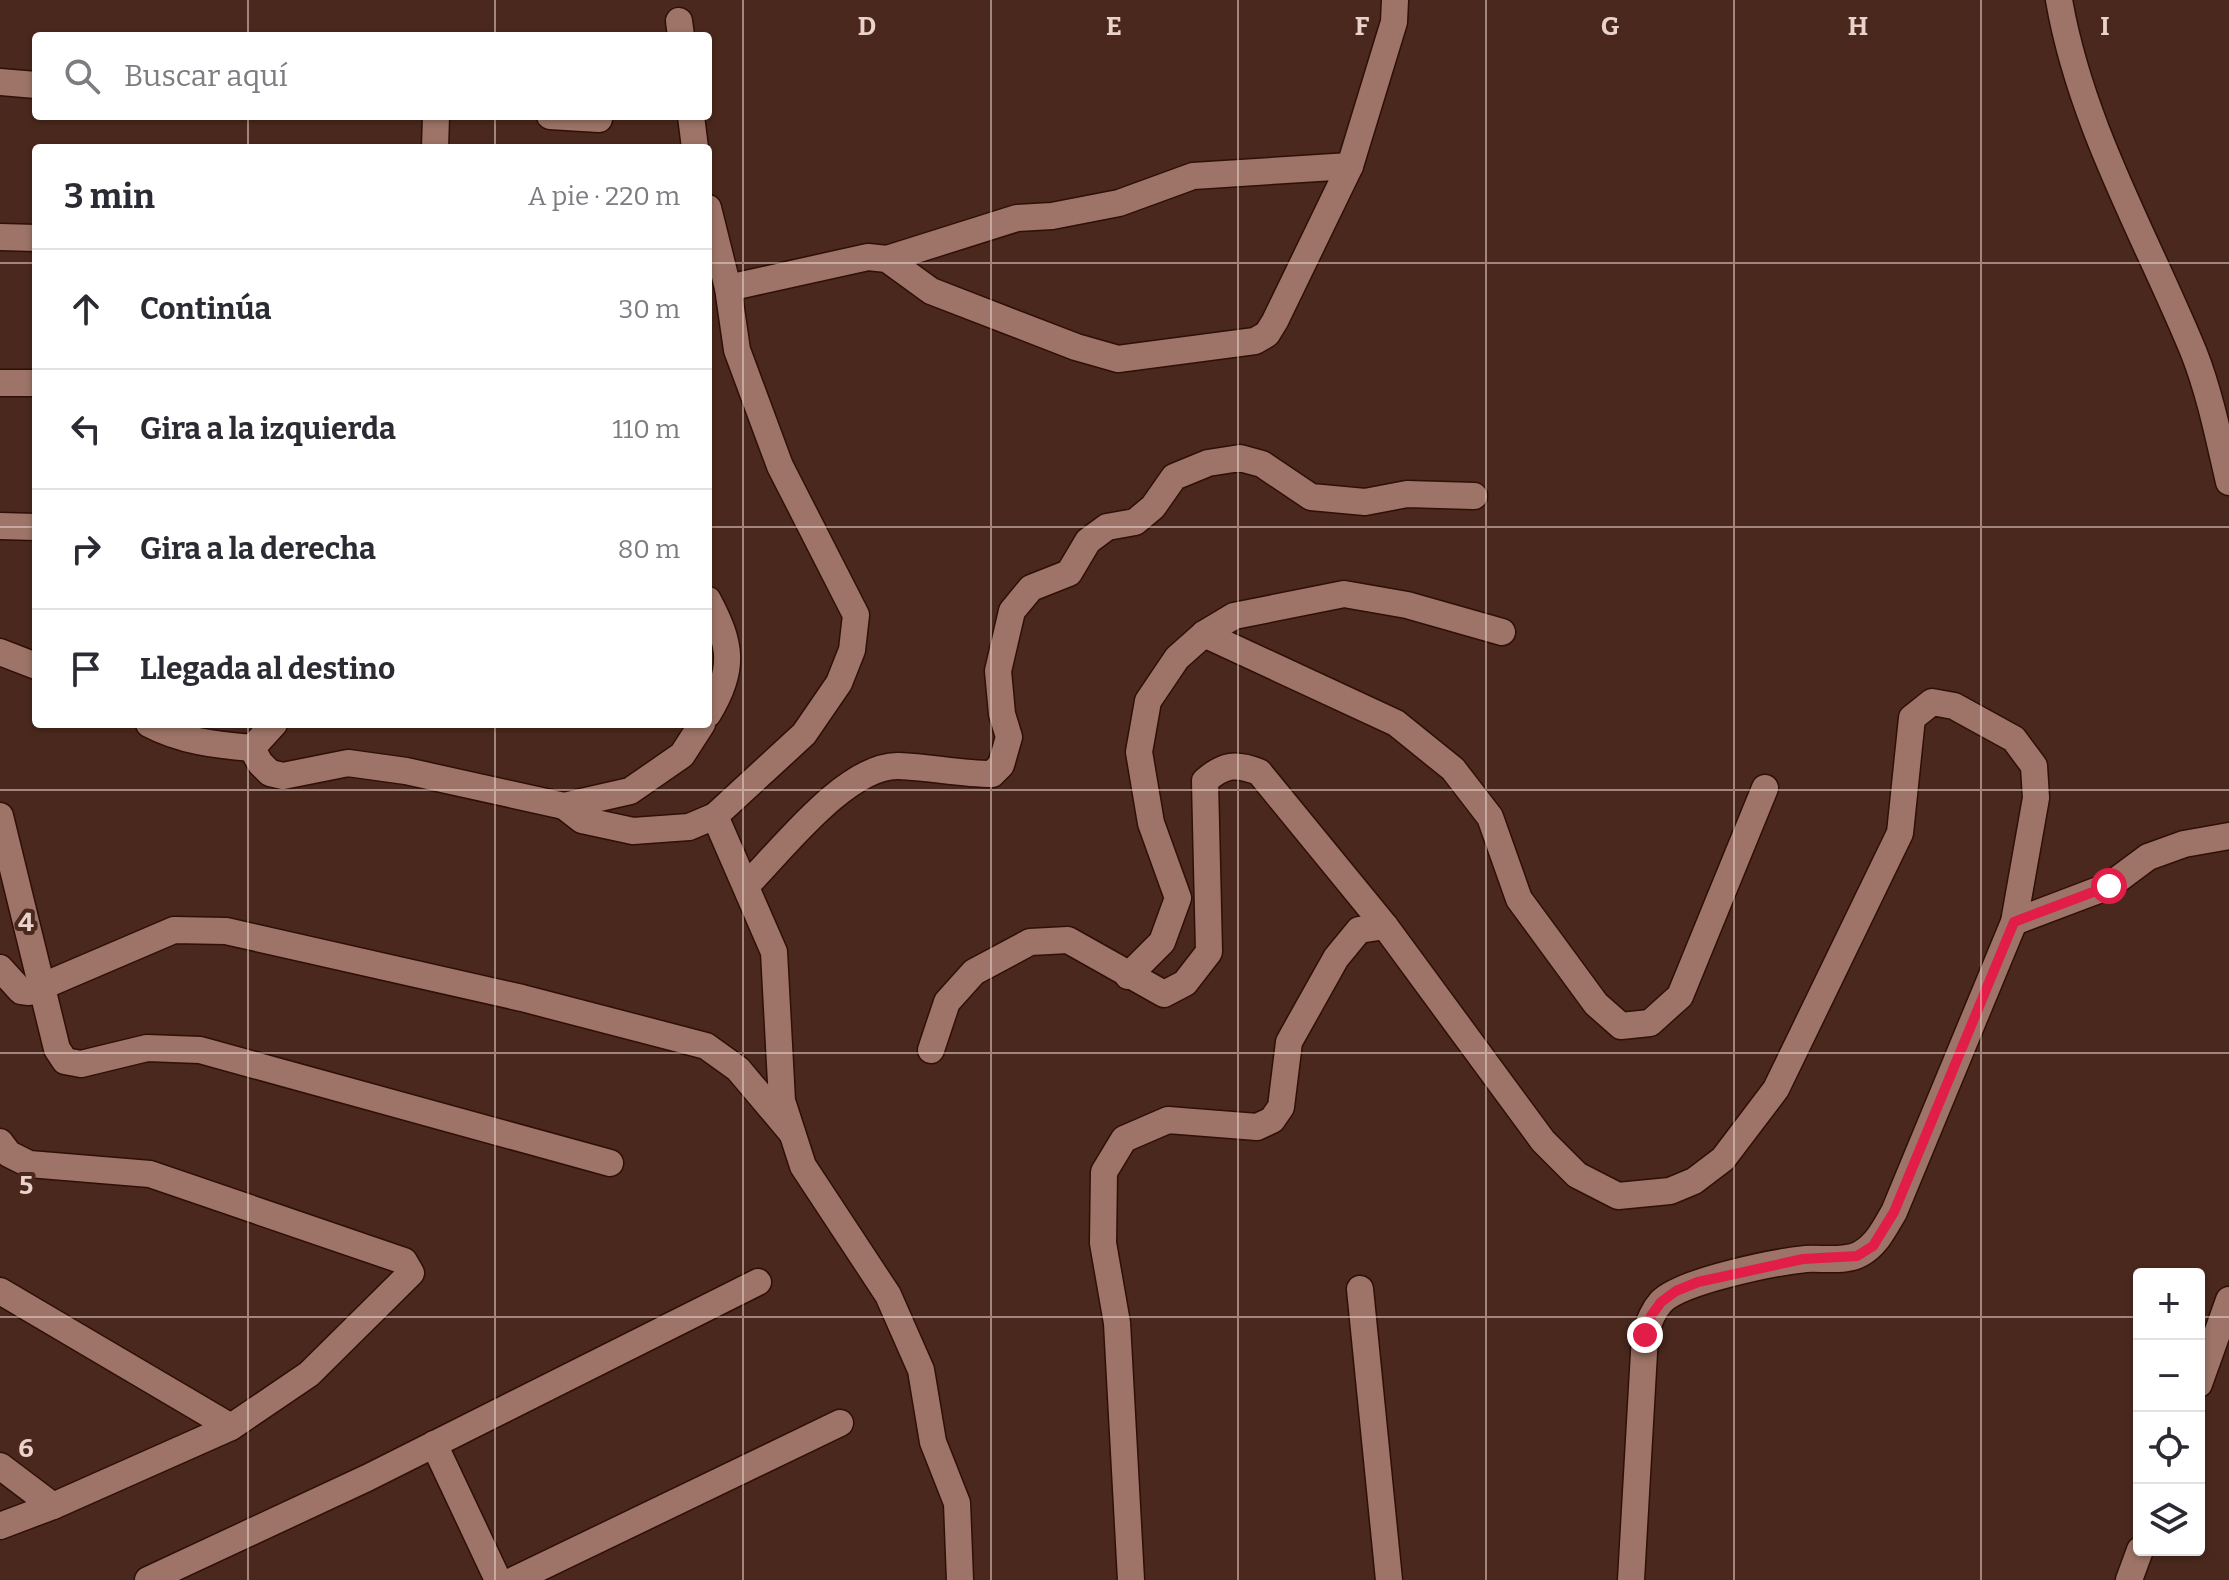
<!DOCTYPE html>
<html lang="es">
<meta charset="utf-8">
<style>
body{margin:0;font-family:Bitter,serif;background:#f7f7f7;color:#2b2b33}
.controls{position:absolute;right:24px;bottom:24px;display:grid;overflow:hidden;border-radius:8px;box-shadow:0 2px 6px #0004}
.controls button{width:72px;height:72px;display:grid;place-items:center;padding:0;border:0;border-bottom:2px solid #e1e1e2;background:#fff;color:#2b2b33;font:40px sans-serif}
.stop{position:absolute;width:24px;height:24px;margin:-18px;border:6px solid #e11d48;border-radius:50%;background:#fff}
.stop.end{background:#e11d48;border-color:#fff;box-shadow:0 2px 8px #0008}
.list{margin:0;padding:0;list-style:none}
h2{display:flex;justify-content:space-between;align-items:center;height:104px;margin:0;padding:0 32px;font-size:34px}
h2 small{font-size:26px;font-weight:400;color:#7c7c81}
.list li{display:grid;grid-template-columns:52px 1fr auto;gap:24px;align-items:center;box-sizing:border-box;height:120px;padding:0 32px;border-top:2px solid #e1e1e2}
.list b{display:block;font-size:30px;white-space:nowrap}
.list em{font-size:26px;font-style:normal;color:#7c7c81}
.icon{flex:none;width:44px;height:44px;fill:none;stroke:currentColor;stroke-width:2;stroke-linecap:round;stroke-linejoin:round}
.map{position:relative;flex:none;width:2229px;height:1580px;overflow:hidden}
.search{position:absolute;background:#fff;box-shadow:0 2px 6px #0004;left:32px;top:32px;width:680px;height:88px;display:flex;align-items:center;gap:20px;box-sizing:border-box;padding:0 28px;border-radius:8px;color:#7c7c81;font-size:30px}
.panel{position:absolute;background:#fff;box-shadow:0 2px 6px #0004;left:32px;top:144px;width:680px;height:584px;border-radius:8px}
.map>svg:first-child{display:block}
</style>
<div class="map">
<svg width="2229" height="1580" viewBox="0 0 2229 1580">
<rect width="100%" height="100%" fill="#4a281d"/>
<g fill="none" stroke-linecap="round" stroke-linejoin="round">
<g stroke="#2f0f06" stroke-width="29">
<g id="street">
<path d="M2059 0C2081 126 2146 236 2194 353 2210 394 2219 439 2229 482"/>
<path d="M679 21 681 36"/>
<path d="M0 82 36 85"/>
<path d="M550 116 599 119"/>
<path d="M691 116 695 148"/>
<path d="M435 148 436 116"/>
<path d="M0 237 36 238"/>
<path d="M887 259 1017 218 1052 216 1119 203 1193 176 1350 166"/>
<path d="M728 288 868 257 887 259 931 291 1076 347 1118 359 1255 341 1267 334 1275 321 1350 166 1394 22 1395 0"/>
<path d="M0 383H36"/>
<path d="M0 526 36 527"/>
<path d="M708 600C732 645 735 670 708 714"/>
<path d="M1204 634 1396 723 1453 769 1490 817 1519 899 1596 1004 1621 1026 1650 1023 1680 996 1765 788"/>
<path d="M0 652 36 666"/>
<path d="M149 724C181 741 216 745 252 748"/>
<path d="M274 724 252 748 260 763 270 773 283 776 348 763 406 771 564 806 630 791 682 755 702 724"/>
<path d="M564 806 582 820 633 831 689 827 715 816 804 734 839 683 852 650 856 615 780 466 737 350 728 288 708 208"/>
<path d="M0 816 57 1049 65 1061 81 1064 147 1048 200 1050 610 1163"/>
<path d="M715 816 774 952 782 1101 803 1166 888 1295 921 1370 933 1442 957 1503 960 1580"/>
<path d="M746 886C781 851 847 764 899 766 930 767 960 774 992 774L1001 765 1009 737 1002 714 998 671 1012 611 1031 588 1069 573 1088 541 1107 527 1135 522 1153 507 1174 477 1208 463 1240 458 1262 464 1311 497 1365 502 1407 494 1474 496"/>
<path d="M2014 922 2109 886 2148 857 2184 844 2229 836"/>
<path d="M0 968 21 991 29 992 174 930 226 931 522 998 706 1046 738 1069 792 1133"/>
<path d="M1128 976 1162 942 1178 898 1151 823 1139 752 1148 701 1177 658 1204 634 1234 616 1344 594 1407 605 1502 632"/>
<path d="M931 1050 947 1002 974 972 1030 942 1068 940 1164 994 1185 983 1209 952 1205 781C1224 764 1236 763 1259 772L1385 926 1543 1141 1577 1175 1618 1196 1670 1191 1694 1181 1723 1159 1776 1089 1900 833 1912 718 1932 702 1954 706 2014 739 2034 766 2036 798 2014 922 1894 1212C1885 1227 1877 1245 1860 1254 1846 1262 1822 1258 1806 1259 1775 1262 1681 1281 1661 1302 1652 1312 1649 1323 1645 1335L1631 1580"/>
<path d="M0 1142 9 1154 29 1164 150 1174 395 1258 404 1261 411 1273 309 1374 231 1427 53 1506 0 1526"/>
<path d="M1360 1289 1389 1580"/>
<path d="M0 1291 231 1427"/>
<path d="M2199 1384 2229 1300"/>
<path d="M434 1444 498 1580"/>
<path d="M0 1466 53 1506"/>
<path d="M148 1580 367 1478 758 1282"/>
<path d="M514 1580 840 1423"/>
<path d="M1131 1580 1117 1323 1103 1243 1104 1172 1124 1139 1168 1120 1257 1127 1272 1120 1281 1107 1289 1042 1336 958 1359 930 1385 926"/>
<path d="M2129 1580 2140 1550"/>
</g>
</g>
<use href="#street" stroke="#9d7467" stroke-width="26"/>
</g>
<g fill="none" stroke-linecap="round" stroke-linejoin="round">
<path stroke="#e11d48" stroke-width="10" d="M1645 1335 1651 1316 1661 1302 1676 1291 1698 1282 1803 1259 1857 1256 1873 1246 1894 1212 2014 922 2109 886"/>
</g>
<path fill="none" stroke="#ebd3cc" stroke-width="2" stroke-opacity="0.55" d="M248 0V36M495 0V36M743 0V1580M991 0V1580M1238 0V1580M1486 0V1580M1734 0V1580M1981 0V1580M248 116V148M495 116V148M0 263H36M708 263H2229M0 527H36M708 527H2229M248 724V1580M495 724V1580M0 790H2229M0 1053H2229M0 1317H2139M2199 1317H2229"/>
<g font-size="26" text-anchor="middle" font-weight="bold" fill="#ebd3cc" stroke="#4a281d" stroke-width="8" stroke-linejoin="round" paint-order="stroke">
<text x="867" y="35">D</text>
<text x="1114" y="35">E</text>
<text x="1362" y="35">F</text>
<text x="1610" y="35">G</text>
<text x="1858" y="35">H</text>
<text x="2105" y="35">I</text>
<text x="26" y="931">4</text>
<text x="26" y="1194">5</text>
<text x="26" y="1457">6</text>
</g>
</svg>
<div class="controls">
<button>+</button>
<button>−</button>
<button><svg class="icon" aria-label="locate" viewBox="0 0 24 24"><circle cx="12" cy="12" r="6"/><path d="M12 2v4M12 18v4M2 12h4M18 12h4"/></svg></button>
<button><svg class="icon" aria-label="layers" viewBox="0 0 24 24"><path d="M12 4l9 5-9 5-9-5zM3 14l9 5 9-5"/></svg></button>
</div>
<div class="stop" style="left:2109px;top:886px"></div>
<div class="stop end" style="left:1645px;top:1335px"></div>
<div class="search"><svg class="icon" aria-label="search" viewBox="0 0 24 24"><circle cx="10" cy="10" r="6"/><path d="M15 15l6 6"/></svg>Buscar aquí</div>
<section class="panel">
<h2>3 min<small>A pie · 220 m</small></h2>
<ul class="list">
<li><svg class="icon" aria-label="ahead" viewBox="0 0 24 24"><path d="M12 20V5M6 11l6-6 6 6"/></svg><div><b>Continúa</b></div><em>30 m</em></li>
<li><svg class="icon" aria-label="left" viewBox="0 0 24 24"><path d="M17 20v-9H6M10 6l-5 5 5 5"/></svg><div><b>Gira a la izquierda</b></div><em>110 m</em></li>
<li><svg class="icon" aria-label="right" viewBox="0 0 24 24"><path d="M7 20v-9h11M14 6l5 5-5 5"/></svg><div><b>Gira a la derecha</b></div><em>80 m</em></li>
<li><svg class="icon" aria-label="arrive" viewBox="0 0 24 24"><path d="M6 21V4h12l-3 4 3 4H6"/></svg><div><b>Llegada al destino</b></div></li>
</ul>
</section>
</div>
